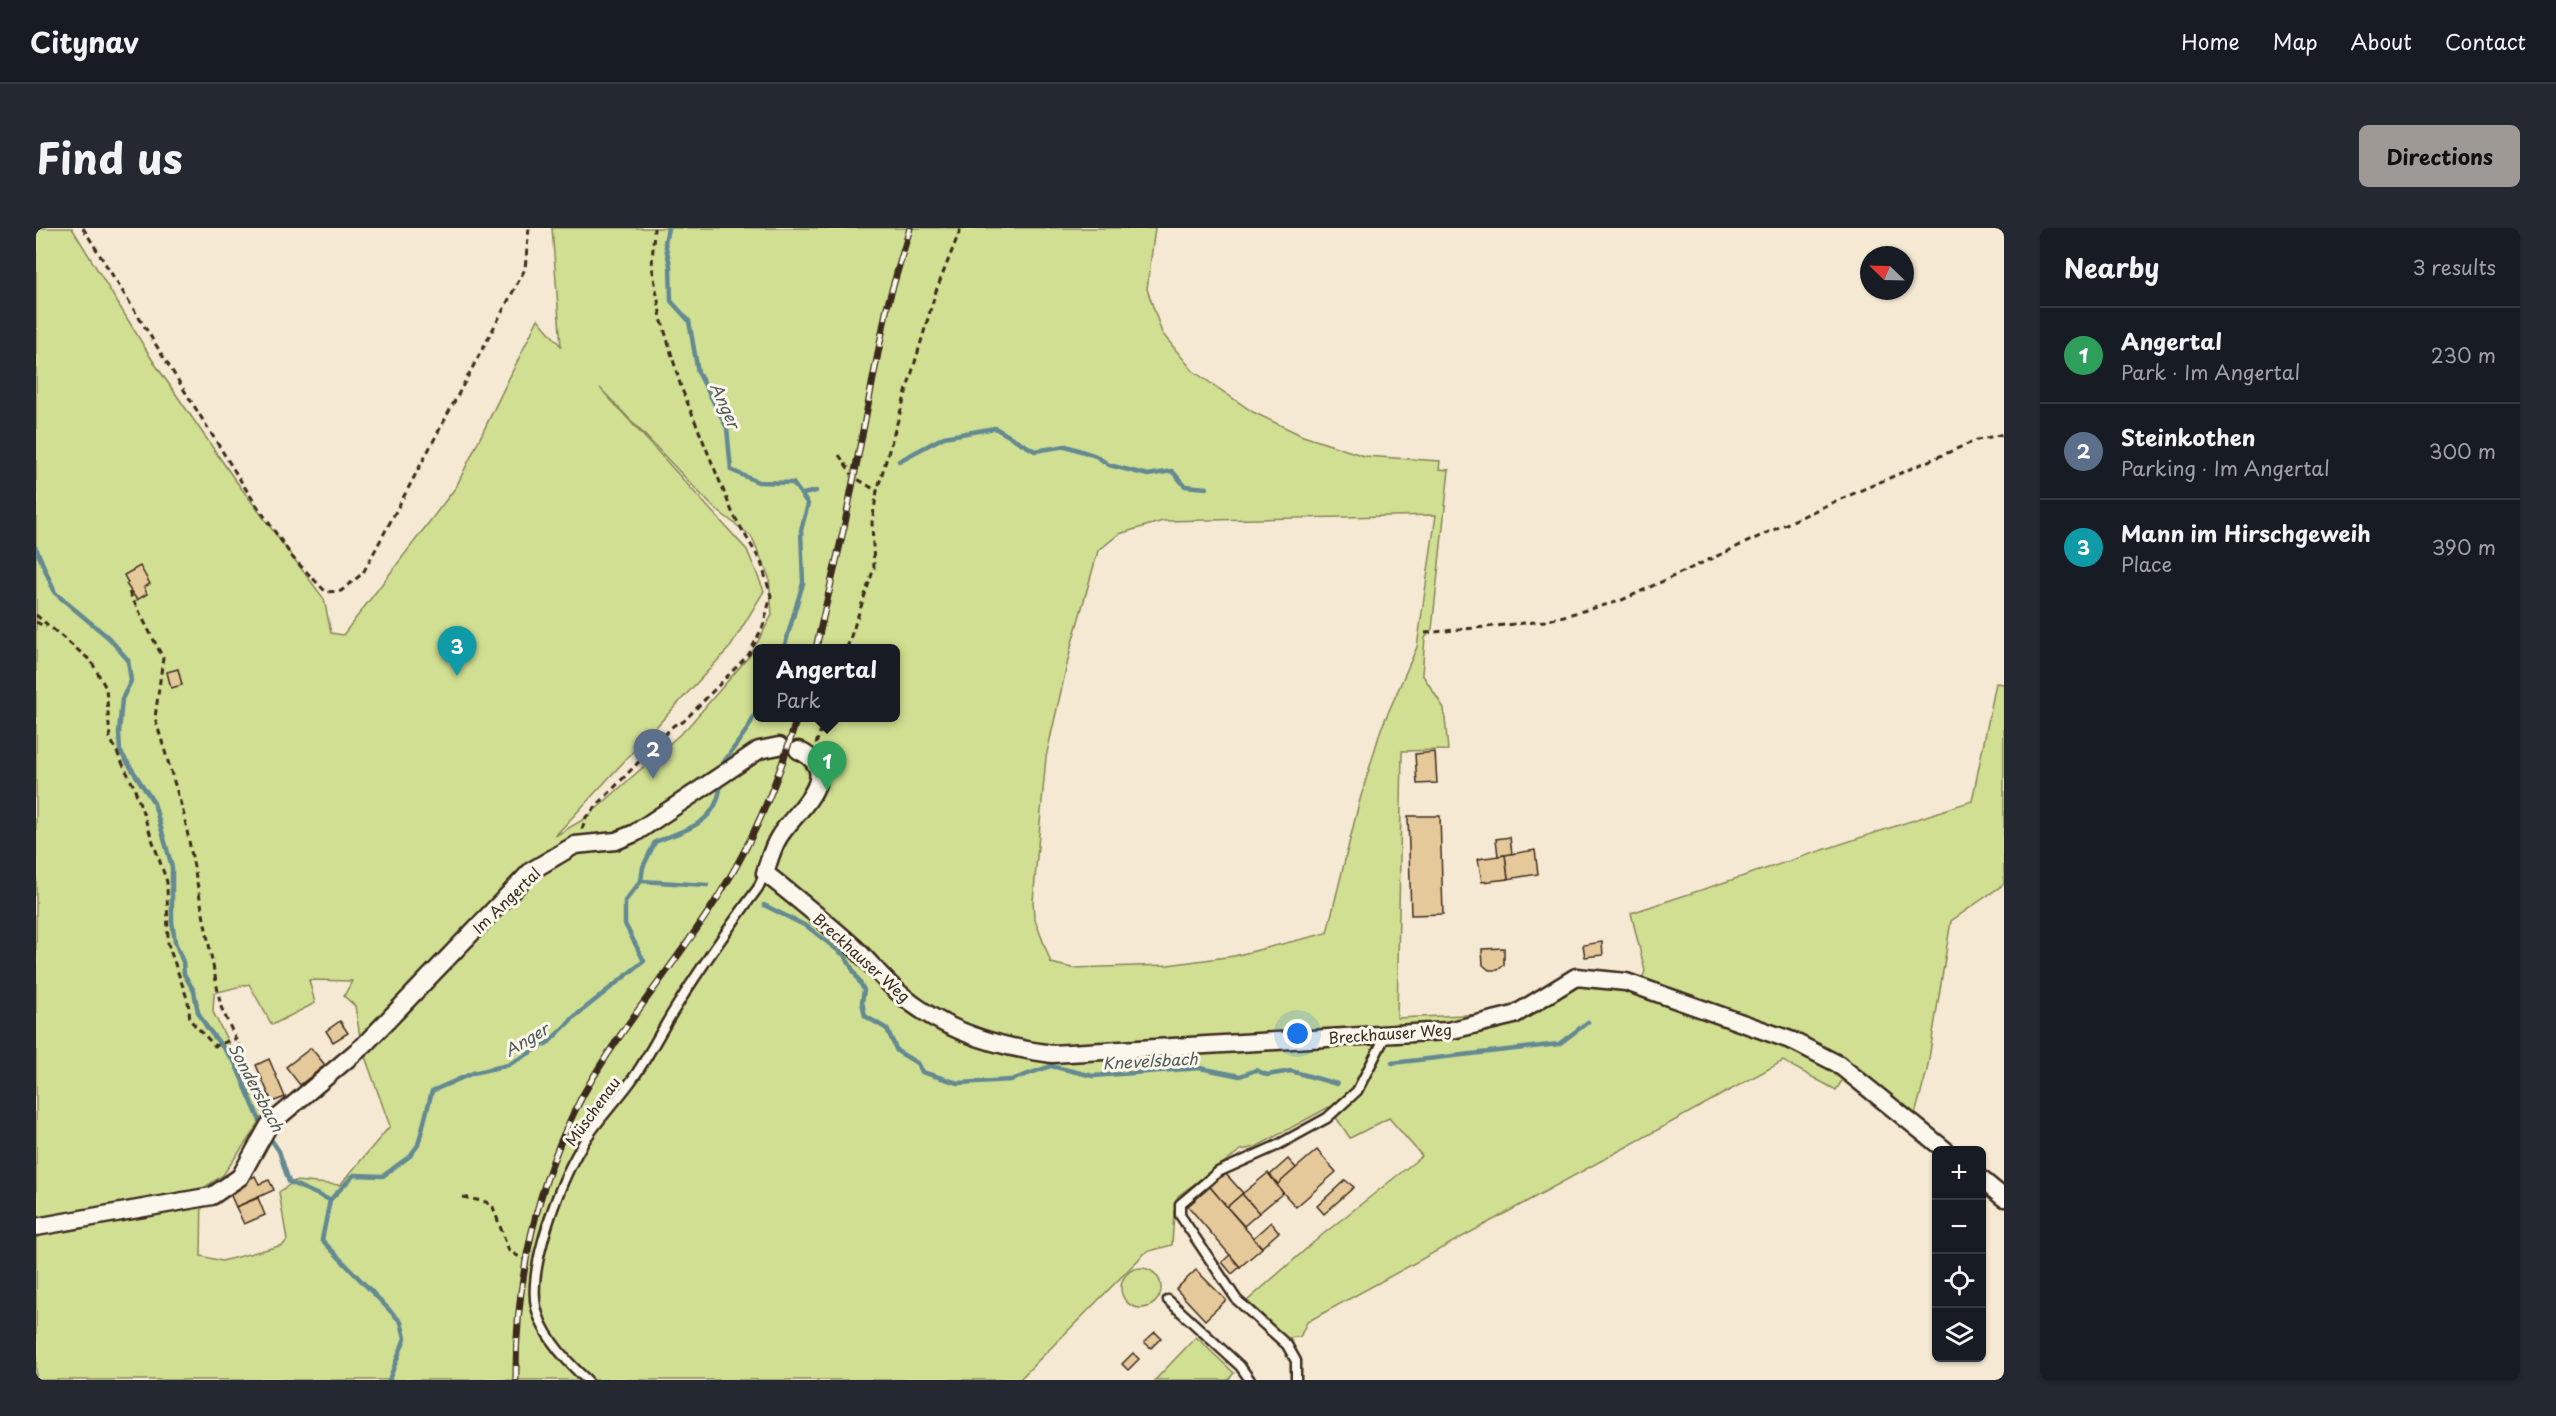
<!DOCTYPE html>
<meta charset="utf-8">
<style>
body{margin:0;font-family:"Playpen Sans",sans-serif;background:#242831;color:#f1f3f6}
.controls{position:absolute;right:18px;bottom:18px;display:grid;overflow:hidden;border-radius:9px;box-shadow:0 2px 4px #0004}
.controls button{width:54px;height:54px;display:grid;place-items:center;padding:0;border:0;border-bottom:2px solid #363941;background:#171b24;color:#f1f3f6;font:30px sans-serif}
.compass{position:absolute;left:1824px;top:18px;width:54px;height:54px;border-radius:50%;background:#171b24;box-shadow:0 2px 4px #0004;rotate:293deg}
.you{position:absolute;left:1262px;top:806px;width:21px;height:21px;margin:-15px;border:4px solid #fff;border-radius:50%;background:#1a73e8;box-shadow:0 0 0 9px #1a73e833}
.badge{display:grid;place-items:center;width:39px;height:39px;border-radius:50%;background:#9f9995;color:#fff;font-size:20px;font-weight:700}
.pin{position:absolute;translate:-50% -50px;filter:drop-shadow(0 2px 3px #0008)}
.pin::after{content:'';position:absolute;top:32px;width:21px;height:18px;background:inherit;clip-path:polygon(0 0,100% 0,50% 100%)}
.popup{position:absolute;left:717px;top:416px;width:147px;height:78px;box-sizing:border-box;display:grid;place-content:center;border-radius:9px;background:#171b24;filter:drop-shadow(0 2px 4px #0005);font-size:20px;white-space:nowrap;color:#9ea1a6}
.popup b{font-size:22px;color:#f1f3f6}
.popup::after{content:'';position:absolute;left:50%;top:100%;margin-left:-12px;border:12px solid transparent;border-top-color:#171b24}
.list{margin:0;padding:0;list-style:none}
h2{display:flex;justify-content:space-between;align-items:center;height:78px;margin:0;padding:0 24px;font-size:26px}
h2 small{font-size:20px;font-weight:400;color:#9ea1a6}
.list li{display:grid;grid-template-columns:39px 1fr auto;gap:18px;align-items:center;box-sizing:border-box;height:96px;padding:0 24px;border-top:2px solid #363941}
.list b{display:block;font-size:22px;white-space:nowrap}
.list p{margin:0;font-size:20px;white-space:nowrap;color:#9ea1a6}
.list em{font-size:20px;font-style:normal;color:#9ea1a6}
.icon{flex:none;width:33px;height:33px;fill:none;stroke:currentColor;stroke-width:2;stroke-linecap:round;stroke-linejoin:round}
.map{position:relative;flex:none;width:1968px;height:1152px;overflow:hidden;border-radius:9px}
header{display:flex;align-items:center;gap:36px;box-sizing:border-box;height:84px;padding:0 30px;background:#171b24;border-bottom:2px solid #363941}
header strong{font-size:28px}
nav{display:flex;gap:33px;margin-inline-start:auto;font-size:21px}
.intro{display:flex;align-items:center;justify-content:space-between;box-sizing:border-box;height:144px;padding:0 36px}
h1{margin:0;font-size:42px}
.button{padding:15px 27px;border-radius:9px;background:#9f9995;color:#111;font-size:21px;font-weight:700}
main{display:flex;gap:36px;padding:0 36px}
aside{flex:1;background:#171b24;border-radius:9px;box-shadow:0 2px 4px #0004}
.map>svg:first-child{display:block}
</style>
<header>
<strong>Citynav</strong>
<nav><a>Home</a><a>Map</a><a>About</a><a>Contact</a></nav>
</header>
<div class="intro"><h1>Find us</h1><a class="button">Directions</a></div>
<main>
<div class="map">
<svg width="1968" height="1152" viewBox="0 0 1968 1152">
<rect width="100%" height="100%" fill="#f5e9d3"/>
<filter id="ink" filterUnits="userSpaceOnUse"><feTurbulence type="fractalNoise" baseFrequency=".0167" numOctaves="2"/><feDisplacementMap in="SourceGraphic" scale="12" xChannelSelector="R" yChannelSelector="G"/><feConvolveMatrix kernelMatrix="1 2 1 2 8 2 1 2 1" color-interpolation-filters="sRGB"/></filter>
<g filter="url(#ink)">
<g fill="#d1df92" stroke="#868458" stroke-width="1.5" fill-rule="evenodd">
<path d="M0 0H36L117 133 197 249 288 371 295 405 307 407 420 259 502 91 525 118 516 0H1119L1111 61 1126 105 1157 143 1217 184 1267 208 1328 228 1404 233 1403 241 1413 242 1396 401 1389 410 1386 446 1408 480 1412 522 1366 523 1361 790 1450 786 1546 754 1602 762 1609 743 1595 685 1936 573 1960 455 1968 456V656L1915 693 1891 843 1878 890 1814 840 1800 862 1747 833 1271 1094 1264 1109 1251 1110 1211 1073 1286 1007 1386 928 1353 890 1314 910 1293 879 1220 919 1205 922 1142 968 1138 984 1136 1017 1110 1024 983 1152H0ZM564 160 678 280 715 308 733 349 736 387 715 426 651 500 550 590 519 608 695 418 728 363 711 322ZM1400 287 1381 419 1345 501 1323 575 1291 705 1198 728 1132 737 1036 740 1015 735 998 689 997 673 1010 529 1036 415 1062 323 1083 306 1127 293ZM722 420H860V490H722ZM273 752 316 753 308 768 319 778 324 809 331 817 327 823 354 898 304 957 259 953 243 964 251 1012 247 1017 186 1033 165 1028 166 961 187 947 229 887 177 784 178 765 213 756 236 797 279 775Z"/>
<circle cx="1105" cy="1060" r="20"/>
<path d="M1160 1109 1198 1145 1192 1152H1119Z"/>
</g>
<g fill="none" stroke-linecap="round" stroke-linejoin="round">
<g stroke="#648992" stroke-width="4.5">
<path d="M632 0 629 15 634 37 635 73 653 93 662 144 691 200 695 242 722 254 757 255 772 276 765 302 767 355 748 420"/>
<path d="M863 233 908 209 959 200 999 223 1030 218 1060 228 1073 237 1112 247 1136 243 1149 258 1171 260"/>
<path d="M767 266 780 263"/>
<path d="M0 320 19 365 73 410 92 432 95 453 86 471 83 505 84 523 118 575 136 639V693L139 714 147 734 148 746 158 763 162 784 170 798 199 835 227 900"/>
<path d="M685 542V538L712 500 722 481"/>
<path d="M605 653 671 657"/>
<path d="M728 677 772 699 809 728 828 762 826 774 829 788 851 801 861 823 881 835 886 844 922 855 975 852 1015 838 1057 848 1164 840 1204 848 1220 842 1231 847 1255 843 1301 856"/>
<path d="M1356 835 1523 816 1552 794"/>
<path d="M232 907 243 923 253 954 294 972"/>
<path d="M353 1152 369 1110 365 1094 286 1012 294 972 318 947 347 948 374 928 382 917 396 863 437 845 472 837 513 814 538 789 608 733 589 696V673L605 653 607 639 619 614C653 600 682 596 685 553"/>
</g>
</g>
<g fill="#e6c99a" stroke="#3b2a1e" stroke-width="1.5">
<path d="M104 338 114 356 108 359 111 366 101 372 90 356 92 355 88 347Z"/>
<path d="M142 441 146 457 135 460 131 444Z"/>
<path d="M1399 524 1401 555 1381 556 1379 526Z"/>
<path d="M1372 588H1404L1407 686 1375 687Z"/>
<path d="M1474 609 1476 626 1462 628 1460 611Z"/>
<path d="M1499 622 1502 646 1472 651 1469 627Z"/>
<path d="M1469 627 1472 651 1446 654 1442 631Z"/>
<path d="M1566 714 1567 727 1549 729 1547 717Z"/>
<path d="M1468 720V737L1462 742H1453L1447 737 1446 721Z"/>
<path d="M304 793 312 805 297 814 290 803Z"/>
<path d="M275 820 289 837 264 857 250 839Z"/>
<path d="M233 831 249 869 236 874 220 837Z"/>
<path d="M1281 922 1300 944 1260 979 1240 957Z"/>
<path d="M1252 931 1260 940 1242 956 1234 947Z"/>
<path d="M1189 945 1207 965 1191 979 1174 959Z"/>
<path d="M1232 945 1247 965 1223 985 1206 966Z"/>
<path d="M219 948 223 956 233 952 238 962 200 979 192 961Z"/>
<path d="M1309 952 1318 959 1288 986 1281 978Z"/>
<path d="M1174 959 1226 1020 1204 1039 1152 978Z"/>
<path d="M1206 966 1223 985 1208 998 1191 979Z"/>
<path d="M222 970 229 987 208 996 200 979Z"/>
<path d="M1235 994 1243 1004 1226 1019 1217 1010Z"/>
<path d="M1194 1027 1204 1039 1196 1046 1186 1034Z"/>
<path d="M1160 1042 1190 1072 1169 1092 1140 1061Z"/>
<path d="M1119 1104 1125 1110 1115 1120 1108 1114Z"/>
<path d="M1097 1125 1103 1131 1092 1142 1086 1136Z"/>
</g>
<g fill="none" stroke-linecap="round" stroke-linejoin="round">
<g stroke="#3b2a1e" stroke-width="13">
<g id="lane">
<path d="M1132 1072 1204 1138 1214 1152"/>
<path d="M551 1152C531 1134 506 1107 500 1079 492 1038 524 954 545 919 560 892 583 872 600 846 615 824 627 799 642 776 667 736 694 698 722 660L729 645"/>
<path d="M1260 1152V1133L1251 1117 1201 1072 1144 987V976L1182 944 1240 918 1291 890 1321 863 1350 807"/>
</g>
</g>
<g stroke="#3b2a1e" stroke-width="21">
<g id="street">
<path d="M762 522C812 546 757 585 743 609 736 620 733 633 729 645 759 669 789 693 817 718 833 733 846 750 862 764 904 802 961 819 1016 826L1412 803 1478 787 1540 749 1590 754 1757 813 1802 836 1909 922"/>
<path d="M1946 952 1968 970"/>
<path d="M0 999 176 968 204 949 233 897 328 817 495 643 539 617 580 613 599 605 723 522 743 518"/>
</g>
</g>
<g stroke="#3b2a1e" stroke-width="3" stroke-dasharray="6 4.5" stroke-linecap="butt">
<path d="M47 0 213 266 257 330 290 364 305 363 327 345 489 41 493 0"/>
<path d="M803 227 818 249 841 263"/>
<path d="M93 364 127 430 119 490 148 587 185 779 232 880"/>
<path d="M0 387 55 433 70 460 74 510 98 559 131 654 132 716 152 773 154 792 179 818 200 810"/>
<path d="M0 394 10 399"/>
<path d="M1389 405 1509 393 1584 373 1791 277 1941 212 1968 206"/>
<path d="M811 420 838 340 836 294 841 263 900 63 925 0"/>
<path d="M780 516 789 490"/>
<path d="M546 601 550 589 638 497 647 494 713 426 727 398 735 368 725 334 697 286 645 159 625 90 616 38 618 0"/>
<path d="M427 969 450 974 457 979 473 1023 491 1033"/>
</g>
<use href="#lane" stroke="#fbf7ec" stroke-width="8"/>
<use href="#street" stroke="#fbf7ec" stroke-width="16"/>
<g stroke="#3b2a1e" stroke-width="7">
<g id="rail">
<path d="M780 420 809 295 851 79 874 0"/>
<path d="M480 1152C479 1054 500 954 547 867 587 795 642 734 685 664 719 610 743 550 761 490"/>
</g>
</g>
<use href="#rail" stroke="#fbf7ec" stroke-width="4.5" stroke-dasharray="14" stroke-linecap="butt"/>
</g>
</g>
<g text-anchor="middle" dominant-baseline="central" stroke-width="6" stroke-linejoin="round" paint-order="stroke">
<g font-size="15" fill="#3b2a1e" stroke="#fbf7ec">
<text transform="translate(470 672) rotate(-44)">Im Angertal</text>
<text transform="translate(826 729) rotate(42)">Breckhauser Weg</text>
<text transform="translate(1354 805) rotate(-4)">Breckhauser Weg</text>
<text transform="translate(556 883) rotate(-54)">Müschenau</text>
</g>
<g font-size="16" font-style="italic" fill="#4f5958" stroke="#fbf7ec">
<text transform="translate(690 177) rotate(66)">Anger</text>
<text transform="translate(490 811) rotate(-31)">Anger</text>
<text transform="translate(1114 832) rotate(-3)">Knevelsbach</text>
<text transform="translate(221 859) rotate(62)">Sondersbach</text>
</g>
</g>
</svg>
<div class="controls">
<button>+</button>
<button>−</button>
<button><svg class="icon" aria-label="locate" viewBox="0 0 24 24"><circle cx="12" cy="12" r="6"/><path d="M12 2v4M12 18v4M2 12h4M18 12h4"/></svg></button>
<button><svg class="icon" aria-label="layers" viewBox="0 0 24 24"><path d="M12 4l9 5-9 5-9-5zM3 14l9 5 9-5"/></svg></button>
</div>
<svg class="compass" viewBox="-18 -18 36 36"><path d="M0-13l5 13h-10z" fill="#e53935"/><path d="M0 13l5-13h-10z" fill="#9ea1a6"/></svg>
<div class="you"></div>
<div class="pin badge" style="left:791px;top:563px;background:#2e9e5b">1</div>
<div class="popup"><b>Angertal</b>Park</div>
<div class="pin badge" style="left:617px;top:551px;background:#5c6f8a">2</div>
<div class="pin badge" style="left:421px;top:448px;background:#0f9aa8">3</div>
</div>
<aside>
<h2>Nearby<small>3 results</small></h2>
<ul class="list">
<li><span class="badge" style="background:#2e9e5b">1</span><div><b>Angertal</b><p>Park · Im Angertal</p></div><em>230 m</em></li>
<li><span class="badge" style="background:#5c6f8a">2</span><div><b>Steinkothen</b><p>Parking · Im Angertal</p></div><em>300 m</em></li>
<li><span class="badge" style="background:#0f9aa8">3</span><div><b>Mann im Hirschgeweih</b><p>Place</p></div><em>390 m</em></li>
</ul>
</aside>
</main>
